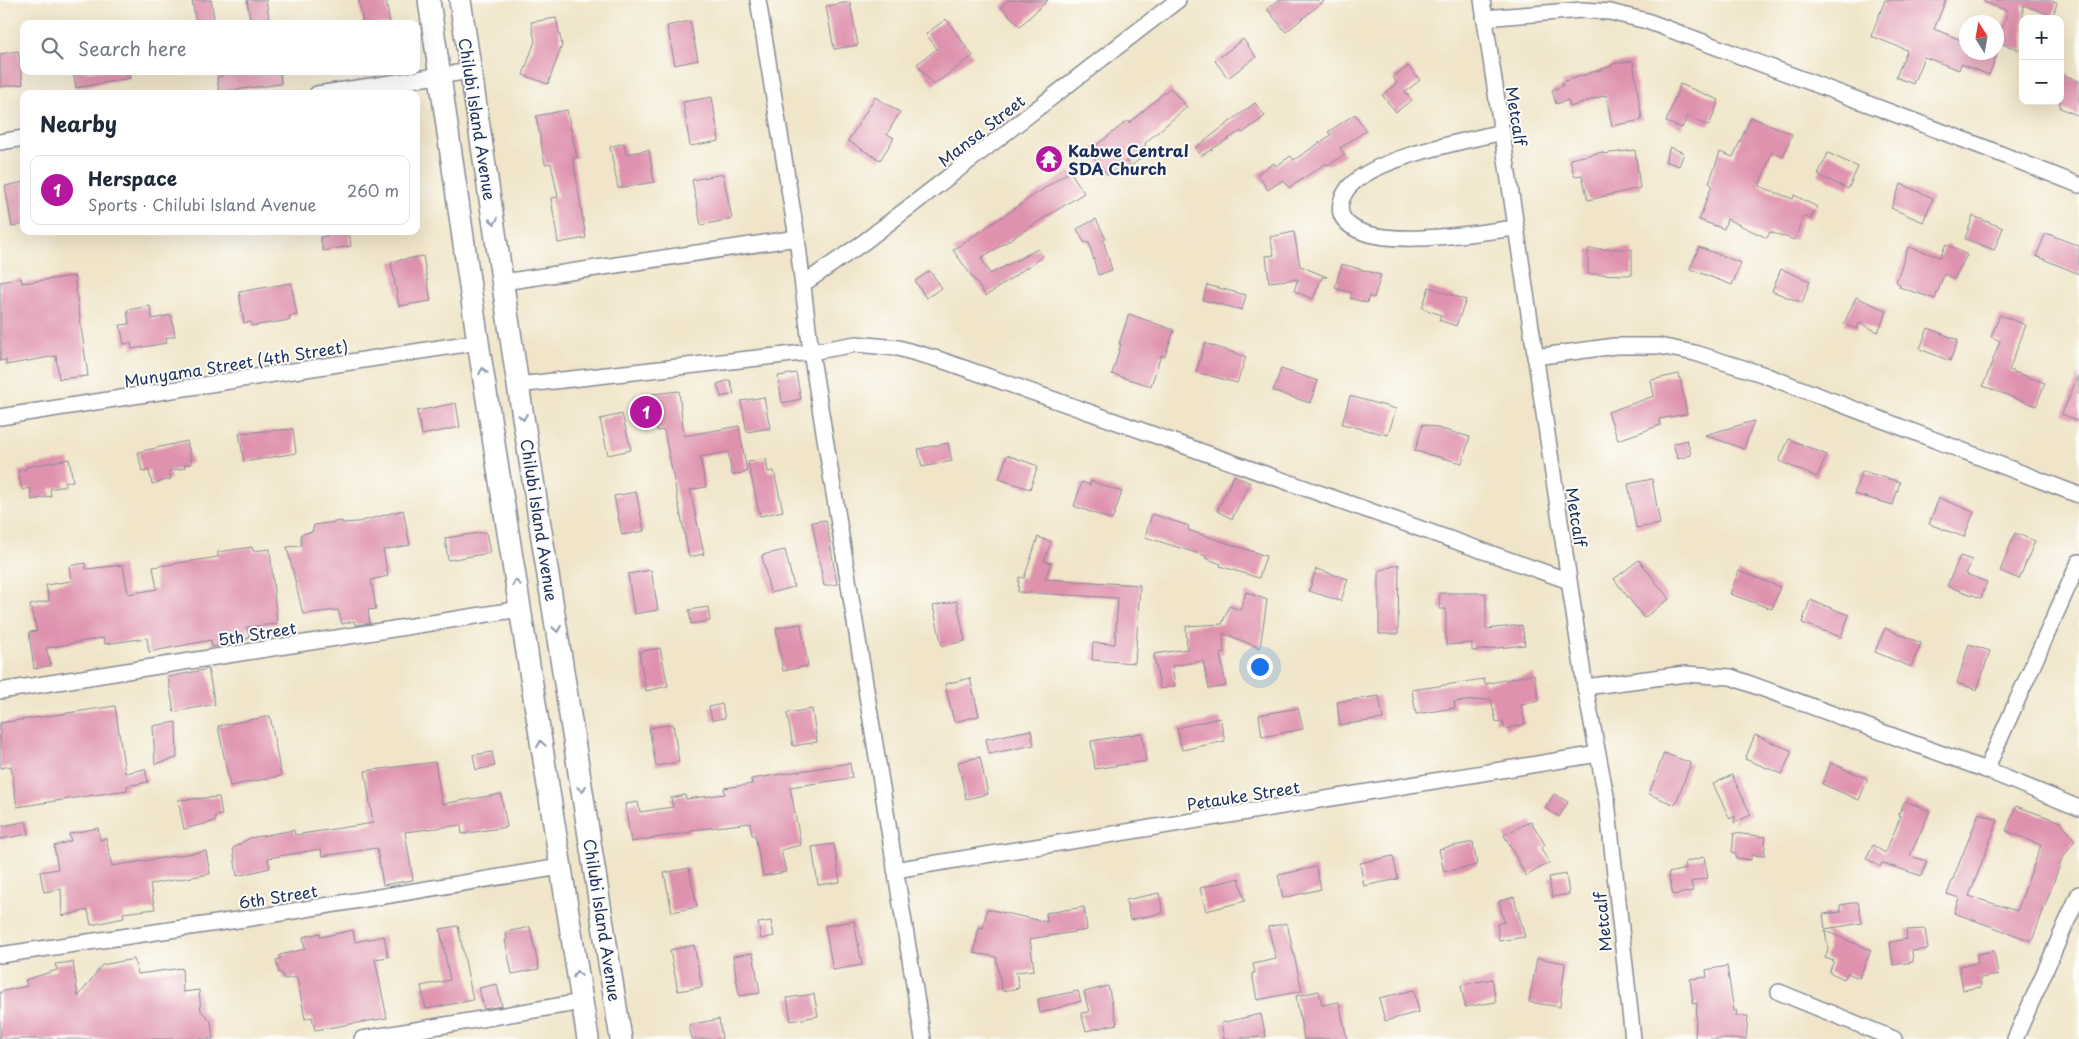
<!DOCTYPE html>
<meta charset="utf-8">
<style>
body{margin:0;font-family:"Playpen Sans",sans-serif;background:#f6f6f7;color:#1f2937}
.controls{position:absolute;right:15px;top:15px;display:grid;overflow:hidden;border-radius:10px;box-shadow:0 5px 20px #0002}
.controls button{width:45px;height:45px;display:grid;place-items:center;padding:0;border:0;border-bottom:1px solid #e0e1e3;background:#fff;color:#1f2937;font:25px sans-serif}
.compass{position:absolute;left:1959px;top:15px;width:45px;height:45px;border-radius:50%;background:#fff;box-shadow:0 5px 20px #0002;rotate:349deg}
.you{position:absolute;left:1259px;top:666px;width:18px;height:18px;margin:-12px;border:4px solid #fff;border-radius:50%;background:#1a73e8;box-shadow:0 0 0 8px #1a73e833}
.badge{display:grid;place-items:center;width:32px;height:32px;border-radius:50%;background:#b5179e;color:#fff;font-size:16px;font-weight:700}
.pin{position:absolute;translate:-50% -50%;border:2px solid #fff;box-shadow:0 1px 5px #0006}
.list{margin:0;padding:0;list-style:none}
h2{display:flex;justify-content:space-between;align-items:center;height:65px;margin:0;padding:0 20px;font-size:21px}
h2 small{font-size:16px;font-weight:400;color:#747a83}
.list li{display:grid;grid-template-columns:32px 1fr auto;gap:15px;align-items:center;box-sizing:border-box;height:70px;margin:0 10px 10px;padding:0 10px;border:1px solid #e0e1e3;border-radius:10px}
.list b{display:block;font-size:19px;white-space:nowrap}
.list p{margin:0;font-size:16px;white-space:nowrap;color:#747a83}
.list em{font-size:16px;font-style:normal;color:#747a83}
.icon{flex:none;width:28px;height:28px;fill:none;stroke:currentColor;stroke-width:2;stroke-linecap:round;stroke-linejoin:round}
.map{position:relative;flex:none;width:2079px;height:1039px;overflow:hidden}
.search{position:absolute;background:#fff;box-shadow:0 5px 20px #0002;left:20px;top:20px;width:400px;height:55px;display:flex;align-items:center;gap:12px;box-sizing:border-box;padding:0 18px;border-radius:10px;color:#747a83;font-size:19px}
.panel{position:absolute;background:#fff;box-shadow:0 5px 20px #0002;left:20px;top:90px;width:400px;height:145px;border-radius:10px}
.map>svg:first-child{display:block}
</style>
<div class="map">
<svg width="2079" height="1039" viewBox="0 0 2079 1039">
<rect width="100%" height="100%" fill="#fdfcf7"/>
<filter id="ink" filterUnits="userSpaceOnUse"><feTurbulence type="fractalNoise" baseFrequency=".02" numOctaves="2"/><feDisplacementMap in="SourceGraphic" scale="10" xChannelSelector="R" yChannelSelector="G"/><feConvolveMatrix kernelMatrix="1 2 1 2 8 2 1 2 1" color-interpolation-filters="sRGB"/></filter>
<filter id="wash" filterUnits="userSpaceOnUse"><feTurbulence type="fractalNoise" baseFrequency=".0096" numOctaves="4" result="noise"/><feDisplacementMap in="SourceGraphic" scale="20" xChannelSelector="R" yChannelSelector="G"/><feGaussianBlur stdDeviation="1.12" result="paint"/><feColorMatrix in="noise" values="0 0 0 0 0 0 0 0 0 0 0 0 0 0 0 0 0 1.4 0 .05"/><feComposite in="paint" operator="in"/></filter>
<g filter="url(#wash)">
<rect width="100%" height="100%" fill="#f0e5c9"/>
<g id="blocks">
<g fill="#df92ae">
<path d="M192 0H211L215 24H196Z"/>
<path d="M247 0H266L270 24H251Z"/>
<path d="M359 0H386L390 24H363Z"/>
<path d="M1009 0H1048L1020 26 1001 7Z"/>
<path d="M1279 0H1325L1286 32 1267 9Z"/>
<path d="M1885 0H1946L1934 29 1966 42V52H1998L1989 75 1961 64 1959 70 1924 57 1913 84 1896 77 1907 50 1871 36Z"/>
<path d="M1984 0H2048L2057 3 2053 16 2023 5V51L1997 42 2008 11 1984 2Z"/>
<path d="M850 2 858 45 834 49 826 6Z"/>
<path d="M556 18 562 45 548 84 523 75 535 41 531 22Z"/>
<path d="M946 19 973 56 933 85 917 64 937 49 926 34Z"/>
<path d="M690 21 698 60 675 65 667 26Z"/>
<path d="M1243 39 1256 57 1228 78 1215 61Z"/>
<path d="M18 51 23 84 0 87V54Z"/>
<path d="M1633 61 1642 120 1612 126 1606 95 1570 107 1568 100 1556 104 1552 90 1563 86 1562 82 1612 66V64Z"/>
<path d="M1408 66 1420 80 1405 92 1412 100 1396 112 1382 95 1397 83 1393 77Z"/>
<path d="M73 71H129L130 78 76 88Z"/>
<path d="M221 71H280L281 84 219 92 217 77 222 76Z"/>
<path d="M2060 73 2079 81V116L2060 108Z"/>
<path d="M1680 84 1719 100 1709 126 1687 117 1682 128 1666 122Z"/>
<path d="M1170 88 1187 107 1145 143 1146 145 1139 150 1144 156 1131 166 1126 161 1108 175 1089 151 1127 121 1129 123Z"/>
<path d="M712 97 719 141 690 146 683 102Z"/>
<path d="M875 97 900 112 887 134 894 138 880 160 848 141Z"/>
<path d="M1255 103 1265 116 1243 133 1241 131 1201 156 1195 148Z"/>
<path d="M567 110 577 158H573L586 238 558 243 551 198 558 197 551 163 545 164 536 116Z"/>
<path d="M1355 114 1366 131 1340 148 1345 155 1328 165 1326 163 1289 188 1283 180 1268 190 1257 174 1274 163 1276 166 1291 156 1294 160 1331 135 1328 132Z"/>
<path d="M1751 117 1792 134 1783 157 1772 152 1759 186 1793 199 1794 195 1817 207 1810 219 1803 216 1795 240 1770 232 1767 238 1727 219 1724 229 1699 220 1712 185 1709 183 1720 152 1733 157Z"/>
<path d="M624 143 626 154 649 150 654 182 618 188 610 147Z"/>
<path d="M1670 147 1684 153 1679 166 1665 161Z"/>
<path d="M1635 150 1640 188 1588 200 1582 175 1574 176 1570 159 1603 152V154Z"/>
<path d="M1828 153 1858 167 1848 189 1818 175Z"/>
<path d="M1070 171 1084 193 981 258 990 274 1038 249 1043 256 986 296 953 250Z"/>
<path d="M723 174 732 219 701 225 692 180Z"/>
<path d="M24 182V224L12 227 5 186Z"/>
<path d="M1901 184 1933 198 1923 222 1891 208Z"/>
<path d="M1973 216 2003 228 1994 250 1965 239Z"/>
<path d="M1096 219 1106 239 1103 240 1112 270 1098 275 1089 243 1084 242 1077 229Z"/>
<path d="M349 232 351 246 323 251 320 237Z"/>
<path d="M1294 232 1300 266 1327 277H1322L1313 299 1294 291 1298 279 1269 282 1266 256 1274 255 1270 237Z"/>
<path d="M2046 233 2079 246V274L2036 256Z"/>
<path d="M1946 244 1967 255 1954 279 1944 274 1935 299 1899 287 1900 284 1896 282 1908 247 1940 257Z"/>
<path d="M1699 247 1741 263 1732 285 1690 269Z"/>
<path d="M1588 249H1632V275L1588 274Z"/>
<path d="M423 256 431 301 399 306 391 262Z"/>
<path d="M1342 264 1381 275 1374 298 1369 296 1367 303 1350 298 1352 293 1335 288Z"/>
<path d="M1781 269 1810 281 1802 303 1772 291Z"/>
<path d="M930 271 942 288 926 298 915 281Z"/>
<path d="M74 276 88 376 59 379 56 356 6 365V360L0 361V282L21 278 22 283Z"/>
<path d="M291 283 297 315 289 316 290 320 252 326 251 322 244 323 239 292Z"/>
<path d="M1207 285 1246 295 1242 310 1203 300Z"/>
<path d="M1429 287 1466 300 1456 326 1439 320 1441 315 1422 308Z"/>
<path d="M1856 297 1887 311 1878 332 1859 323 1857 329 1844 324Z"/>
<path d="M150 306 152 319 171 315 175 336 166 338 167 343 132 349 131 343 124 344 120 325 129 324 127 310Z"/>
<path d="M1129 314 1174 330 1165 356 1161 355 1151 386 1112 374 1121 344H1119Z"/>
<path d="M2000 315 2026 325 2009 370 2045 383 2036 406 1983 386 2000 341 1991 337Z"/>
<path d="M1928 328 1958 340 1950 361 1920 349Z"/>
<path d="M1205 343 1246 357 1237 383 1196 372Z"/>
<path d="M1281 369 1318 381 1310 403 1273 391Z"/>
<path d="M796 373 801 399 782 403 778 376Z"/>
<path d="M1679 374 1687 414 1659 419 1661 425 1618 440 1608 412 1654 396 1651 380Z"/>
<path d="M2079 374V421L2062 414Z"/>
<path d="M730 380 734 394 721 397 717 384Z"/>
<path d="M679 391 684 436 739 426 747 472 732 475 728 452 700 457 706 487 690 490 704 554 689 557 664 430 657 431 652 394Z"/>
<path d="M1350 396 1396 409 1388 435 1342 424Z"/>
<path d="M764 397 770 428 747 432 741 401Z"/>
<path d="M456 403 460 427 422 435 417 411Z"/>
<path d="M622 414 631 450 608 455 600 419Z"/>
<path d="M1754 421 1744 449 1705 435Z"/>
<path d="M1423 424 1470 437 1462 463 1415 451Z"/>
<path d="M293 429 296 453 244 462 239 433Z"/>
<path d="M1789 439 1827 455 1817 477 1779 461Z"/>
<path d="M1687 440 1691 455 1678 459 1673 444Z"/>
<path d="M187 441 192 463 184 465 185 468 169 471 171 479 152 484 149 470 142 472 138 452Z"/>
<path d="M948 443 952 461 922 467 918 449Z"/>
<path d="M1007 455 1038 466 1030 489 999 479Z"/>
<path d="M69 459 73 481 64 482 65 486 50 489 51 496 32 500 30 488 22 490 18 471 27 469 26 467Z"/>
<path d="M766 459 768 472 774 471 783 511 760 516 748 462Z"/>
<path d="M1862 471 1900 482 1893 505 1854 494Z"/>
<path d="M1234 475 1250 483 1232 519 1217 511Z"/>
<path d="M1652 479 1660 524 1636 528 1628 484Z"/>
<path d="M1091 481 1122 492 1112 520 1074 506 1082 482 1090 485Z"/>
<path d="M636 492 644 531 622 535 614 496Z"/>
<path d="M1939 498 1974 512 1964 537 1929 524Z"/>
<path d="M403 510 410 545 383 550 388 576 371 580 376 609 368 610 370 623 355 625 354 621 342 624 338 610 303 614 287 547 301 546V534L312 532 314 525 342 521V523L358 522Z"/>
<path d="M1152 514 1189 526 1188 530 1266 556 1259 578 1220 566 1221 564 1205 558 1206 556 1145 537Z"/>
<path d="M826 520 837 584 824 586 812 522Z"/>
<path d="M486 532 490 553 448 560 445 538Z"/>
<path d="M2015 533 2035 541 2019 579 2000 571Z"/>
<path d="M1038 537 1051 542 1044 561 1051 563 1045 579 1140 585 1135 663 1092 660 1093 643 1115 644 1118 598 1018 592 1019 577 1024 578Z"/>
<path d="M252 547 253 551 270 549 277 624 246 627 250 638 212 647 211 640 149 652 147 638 105 644 103 638 46 648 51 665 34 669 29 632 37 631 30 605 49 601 46 585 71 581 69 566 85 563 86 569 123 565 128 594 157 589 153 567 218 557V552Z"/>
<path d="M785 550 794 587 770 593 762 555Z"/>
<path d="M1960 556 1972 560 1966 574 1987 582 1981 598 1947 586Z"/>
<path d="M1639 560 1669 599 1644 618 1614 579Z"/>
<path d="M1399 564 1398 634H1379V571Z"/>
<path d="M1316 569 1348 579 1341 601 1309 591Z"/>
<path d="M651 570 658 610 634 614 628 574Z"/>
<path d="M1739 571 1780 587 1772 609 1730 594Z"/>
<path d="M1246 592 1267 600 1260 648 1223 633 1224 653 1220 654 1226 686 1209 689 1203 661 1172 666 1175 686 1160 689 1154 654 1187 649 1186 626 1222 624 1229 606 1240 610Z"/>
<path d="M1440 593H1486V629L1522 625 1525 645 1472 651V643L1446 645V609H1439Z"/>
<path d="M1810 600 1849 615 1841 637 1802 623Z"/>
<path d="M957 601 965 641 942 646 933 606Z"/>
<path d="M708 607 710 621 691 624 689 610Z"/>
<path d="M801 624 808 666 783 671 776 628Z"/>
<path d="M1885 628 1921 643 1911 667 1875 652Z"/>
<path d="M1969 644 1990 651 1977 690 1957 683Z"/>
<path d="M660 648 668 686 646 691 639 652Z"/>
<path d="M208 669 215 704 174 712 168 677Z"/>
<path d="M1534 674 1539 701 1521 705 1525 724 1505 729 1503 721 1496 722 1491 699 1454 702 1455 708 1416 714 1412 690 1484 679 1485 684Z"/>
<path d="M970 678 979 716 954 722 945 684Z"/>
<path d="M1379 696 1383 719 1340 725 1337 702Z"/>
<path d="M722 704 725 718 712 720 709 707Z"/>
<path d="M115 706 125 773 145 769 148 782 127 786V790L17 807 11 766 0 768V723Z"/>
<path d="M1298 708 1303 729 1262 737 1259 715Z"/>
<path d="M812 709 817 742 793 746 787 713Z"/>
<path d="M270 716 281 776 230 786 218 726Z"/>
<path d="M1220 718 1225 741 1182 750 1177 728Z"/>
<path d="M176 722 177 758 155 764 153 726Z"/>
<path d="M673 724 679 762 656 766 649 728Z"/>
<path d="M1031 730 1034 745 989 754 986 739Z"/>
<path d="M1142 733 1146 761 1095 769 1091 741Z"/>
<path d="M1755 735 1792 751 1782 774 1745 759Z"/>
<path d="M492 752 495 766 476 770 473 755Z"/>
<path d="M1664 753 1691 763 1675 805 1649 794Z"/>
<path d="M980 757 988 794 966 799 958 762Z"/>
<path d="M435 762 442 804 501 794 507 827 462 834 461 825 405 832 413 880 383 885 377 848 322 856 321 849 268 858 270 868 237 876 233 848 250 838 294 830 295 835 373 823 365 771Z"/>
<path d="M850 763 852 778 790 787 801 845 781 850 786 872 763 876 755 835H752L750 823 691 830V832L631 842 625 804 638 802 640 812 673 807 671 798 685 795 686 799 725 794 724 788 752 784 751 779Z"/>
<path d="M1831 763 1868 779 1859 800 1822 784Z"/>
<path d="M1732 775 1751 815 1734 823 1735 816 1730 819 1713 784Z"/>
<path d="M1554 794 1568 802 1559 817 1545 808Z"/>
<path d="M219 797 222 815 215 816 216 821 184 829 178 800Z"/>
<path d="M1905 801 1930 811 1910 856 1927 861 1922 876 1882 863 1880 867 1866 858 1873 845 1885 853 1901 816 1898 815Z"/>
<path d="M2016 806 2061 822 2075 840 2062 859 2032 941 1954 913 1959 898 1947 894 1979 813 1998 820 1969 896 2017 911 2041 845 2006 831Z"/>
<path d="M26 821 29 834 0 839V827Z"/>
<path d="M1531 821 1545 845 1541 848 1549 863 1526 876 1504 835Z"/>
<path d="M98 828 100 840 106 838 112 866 206 851 210 874 150 884 155 909 123 913 124 918 91 925 88 910 62 916 61 889 44 892 40 872 58 869 54 846 71 841 69 834Z"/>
<path d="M1734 833 1766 837 1764 856 1751 855V860L1736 858V853L1732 852Z"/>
<path d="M1473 842 1477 865 1444 872 1439 849Z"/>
<path d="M834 844 840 882 818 885 812 847Z"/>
<path d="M1393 856 1398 879 1364 886 1360 863Z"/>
<path d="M1704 857 1708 878 1691 882 1693 891 1673 895 1668 873 1686 869 1685 862Z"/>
<path d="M1316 867 1321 889 1283 898 1278 875Z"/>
<path d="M689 868 697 907 672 912 664 873Z"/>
<path d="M1566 874 1569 894 1552 897 1549 877Z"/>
<path d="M1239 878 1245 901 1206 911 1200 888Z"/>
<path d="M1159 893 1163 913 1130 920 1126 900Z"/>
<path d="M1514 897 1525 937 1499 941 1497 924 1504 922 1499 901Z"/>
<path d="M1858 902 1862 923 1825 929 1823 914 1841 912 1840 905Z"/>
<path d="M1084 907 1087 930 1030 939 1034 970 1016 972 1019 988 1002 991 996 957 974 953 979 927 983 928 987 909 1047 922 1046 913Z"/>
<path d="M771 921 774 936 761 939 758 923Z"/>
<path d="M854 921 862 965 833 970 825 926Z"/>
<path d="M1287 923 1302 991 1257 1000 1252 973H1255L1253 964 1276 959 1268 927Z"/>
<path d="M458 926 473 1000 426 1009 421 986 450 980 440 929Z"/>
<path d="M530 927 539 969 512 974 505 940H507L506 932Z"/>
<path d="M1925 929 1928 949 1912 951 1913 962 1893 965 1890 942 1907 939 1906 930Z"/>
<path d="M353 930 355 942 384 936 388 957 375 959 387 1018 315 1030 312 1017 305 1019 297 977 284 979 282 973H279L276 960 280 959V955L305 949 303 937 320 933 321 937Z"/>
<path d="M1825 931 1871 950 1859 978 1847 973 1844 979 1829 972 1834 961 1825 958 1828 949Z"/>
<path d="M694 945 702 987 678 991 670 950Z"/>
<path d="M1994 951 1998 975 1980 978 1981 987 1963 990 1959 966 1978 963 1977 954Z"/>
<path d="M753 953 760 993 739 996 733 956Z"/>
<path d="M1537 958 1565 963 1560 1007 1529 1002Z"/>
<path d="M134 959 138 974 182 968 183 992 199 990 201 1011 211 1021 213 1039H0V992L27 986 25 980 57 970 55 964 73 962 78 997 102 965Z"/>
<path d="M1727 966 1734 1011H1737L1736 1016H1748L1746 1039H1695L1697 1003 1693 1004 1690 979 1707 977 1706 970Z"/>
<path d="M1492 979 1496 1002 1465 1007 1461 985Z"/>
<path d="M497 984 502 1006 484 1009 479 988Z"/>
<path d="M1108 986 1117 1024 1086 1031 1081 1013 1089 1012 1084 992Z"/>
<path d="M1414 990 1419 1012 1385 1021 1379 998Z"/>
<path d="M1078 991 1081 1001 1040 1013 1038 999Z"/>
<path d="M1319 991 1322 1005 1339 1002 1347 1039H1304L1296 996Z"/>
<path d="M814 994 818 1016 791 1021 787 998Z"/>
<path d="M1261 1014 1266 1037 1224 1039 1221 1023Z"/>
<path d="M719 1019 722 1039H692L689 1025Z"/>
</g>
</g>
</g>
<g filter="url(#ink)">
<use href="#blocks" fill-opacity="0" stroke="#868a94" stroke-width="1"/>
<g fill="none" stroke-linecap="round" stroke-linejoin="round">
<g stroke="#868a94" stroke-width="18">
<g id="street">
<path d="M758 0 797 238 811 352 923 1039"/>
<path d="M1482 0 1585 687 1607 801 1633 1039"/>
<path d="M1484 18 1582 10 1610 12 1647 21 1983 147 2079 185"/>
<path d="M317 94 471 71"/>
<path d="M1502 132C1462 142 1376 157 1349 187 1342 196 1337 208 1343 218 1365 254 1480 232 1516 228"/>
<path d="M0 142 24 138"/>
<path d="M503 282 797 238"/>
<path d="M803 284 864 242 1178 0"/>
<path d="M1535 357 1615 346H1659L1695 353 1762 374 2079 495"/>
<path d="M518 385 811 352 856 344 898 348 941 360 1569 581"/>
<path d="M0 417 478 342"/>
<path d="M1585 687 1685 674 1731 677 1986 770 2079 808"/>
<path d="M0 691 520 609"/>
<path d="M1986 770 2079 562"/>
<path d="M895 870 1598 754"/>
<path d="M0 955 251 918 560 867"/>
<path d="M1779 992 1894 1039"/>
<path d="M362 1039 582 1002"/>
<path d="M2015 1039 2079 894"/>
</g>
</g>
<g stroke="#868a94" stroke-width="24">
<g id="secondary">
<path d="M429 0 478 342 588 1039"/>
<path d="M460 0 518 385 621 1039"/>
</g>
</g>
<use href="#street" stroke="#fff" stroke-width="15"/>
<use href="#secondary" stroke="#fff" stroke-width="21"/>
</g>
<defs><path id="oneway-chevron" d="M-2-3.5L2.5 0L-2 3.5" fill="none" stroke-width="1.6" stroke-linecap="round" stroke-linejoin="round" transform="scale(1.25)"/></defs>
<g stroke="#8d97ae">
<use href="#oneway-chevron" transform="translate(494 221) rotate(81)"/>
<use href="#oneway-chevron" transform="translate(483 371) rotate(-99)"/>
<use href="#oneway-chevron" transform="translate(523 417) rotate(81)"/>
<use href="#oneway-chevron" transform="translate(516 583) rotate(-99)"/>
<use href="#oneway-chevron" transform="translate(557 629) rotate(81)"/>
<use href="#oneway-chevron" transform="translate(541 744) rotate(-99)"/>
<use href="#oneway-chevron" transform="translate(582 789) rotate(81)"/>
<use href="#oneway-chevron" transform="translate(577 974) rotate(-99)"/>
</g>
</g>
<defs>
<g id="temple-disc" transform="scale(1.4375)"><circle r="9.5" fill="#b5179e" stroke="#fdfcf7"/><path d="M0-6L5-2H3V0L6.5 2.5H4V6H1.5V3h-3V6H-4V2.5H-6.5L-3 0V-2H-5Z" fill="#fff"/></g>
</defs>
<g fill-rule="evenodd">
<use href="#temple-disc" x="1049" y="159"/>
</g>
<g text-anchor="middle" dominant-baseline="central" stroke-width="4" stroke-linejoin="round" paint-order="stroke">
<g font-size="16" fill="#1b2f5e" stroke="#fdfcf7">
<text transform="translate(1517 116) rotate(81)">Metcalf</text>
<text transform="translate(478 119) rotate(81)">Chilubi Island Avenue</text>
<text transform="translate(981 130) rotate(-38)">Mansa Street</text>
<text transform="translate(236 363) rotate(-9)">Munyama Street (4th Street)</text>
<text transform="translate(1577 517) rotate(81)">Metcalf</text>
<text transform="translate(540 520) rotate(81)">Chilubi Island Avenue</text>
<text transform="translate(257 633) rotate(-9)">5th Street</text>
<text transform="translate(1243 795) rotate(-9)">Petauke Street</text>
<text transform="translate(278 896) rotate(-9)">6th Street</text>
<text transform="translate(603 920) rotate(81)">Chilubi Island Avenue</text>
<text transform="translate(1602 922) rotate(-96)">Metcalf</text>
</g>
<g font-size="16" font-weight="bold" fill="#1b2f5e" stroke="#fdfcf7" text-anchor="start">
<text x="1068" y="150">Kabwe Central<tspan x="1068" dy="18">SDA Church</tspan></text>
</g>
</g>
</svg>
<div class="controls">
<button>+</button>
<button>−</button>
</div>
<svg class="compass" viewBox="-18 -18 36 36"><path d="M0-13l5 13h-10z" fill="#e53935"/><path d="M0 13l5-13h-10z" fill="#747a83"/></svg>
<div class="you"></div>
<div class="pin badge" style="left:646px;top:412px">1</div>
<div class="search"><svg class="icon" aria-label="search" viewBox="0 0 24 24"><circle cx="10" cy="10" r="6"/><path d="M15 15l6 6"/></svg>Search here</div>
<section class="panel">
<h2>Nearby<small></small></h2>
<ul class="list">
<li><span class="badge">1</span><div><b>Herspace</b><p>Sports · Chilubi Island Avenue</p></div><em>260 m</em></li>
</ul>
</section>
</div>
